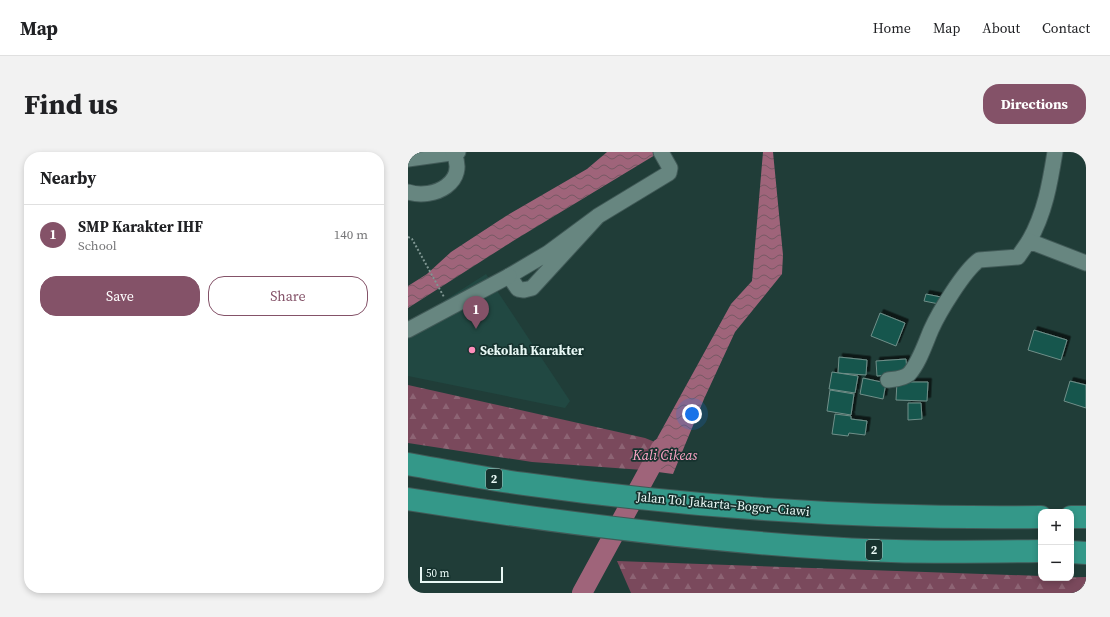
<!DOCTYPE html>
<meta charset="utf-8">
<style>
body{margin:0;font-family:"Source Serif 4",serif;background:#f2f2f2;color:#202124}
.controls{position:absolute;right:12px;bottom:12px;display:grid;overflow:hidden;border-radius:8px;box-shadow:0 2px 6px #0003}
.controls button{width:36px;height:36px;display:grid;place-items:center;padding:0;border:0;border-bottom:1px solid #e0e0e0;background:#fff;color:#202124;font:20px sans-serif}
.scale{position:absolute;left:12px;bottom:10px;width:83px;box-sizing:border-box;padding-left:4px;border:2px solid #e8f8f5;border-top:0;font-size:11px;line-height:14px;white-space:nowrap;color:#e8f8f5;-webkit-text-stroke:3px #16322e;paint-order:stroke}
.you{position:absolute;left:284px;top:262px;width:14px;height:14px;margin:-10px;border:3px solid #fff;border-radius:50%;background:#1a73e8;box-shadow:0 0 0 6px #1a73e833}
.badge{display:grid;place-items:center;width:26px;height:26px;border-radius:50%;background:#845268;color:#fff;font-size:13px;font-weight:700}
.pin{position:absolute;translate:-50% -33px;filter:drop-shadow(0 1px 2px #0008)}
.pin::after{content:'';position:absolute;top:21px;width:14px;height:12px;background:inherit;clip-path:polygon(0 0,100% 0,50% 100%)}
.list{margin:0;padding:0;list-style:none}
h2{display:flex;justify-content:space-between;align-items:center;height:52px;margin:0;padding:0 16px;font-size:17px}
h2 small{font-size:13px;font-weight:400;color:#757577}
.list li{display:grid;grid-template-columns:26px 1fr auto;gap:12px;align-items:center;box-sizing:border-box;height:60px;padding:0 16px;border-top:1px solid #e0e0e0}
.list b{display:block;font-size:15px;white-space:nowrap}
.list p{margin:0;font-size:13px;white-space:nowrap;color:#757577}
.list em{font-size:13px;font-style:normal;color:#757577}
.actions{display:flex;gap:8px;padding:12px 16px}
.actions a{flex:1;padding:9px 0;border:1px solid #845268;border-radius:16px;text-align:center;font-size:14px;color:#845268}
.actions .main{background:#845268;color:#fff}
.map{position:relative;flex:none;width:678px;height:441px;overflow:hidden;border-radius:16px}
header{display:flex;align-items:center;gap:24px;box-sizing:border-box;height:56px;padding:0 20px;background:#fff;border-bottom:1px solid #e0e0e0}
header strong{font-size:19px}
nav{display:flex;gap:22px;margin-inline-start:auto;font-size:14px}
.intro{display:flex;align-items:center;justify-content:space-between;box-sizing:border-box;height:96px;padding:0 24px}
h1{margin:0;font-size:28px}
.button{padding:10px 18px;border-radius:16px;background:#845268;color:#fff;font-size:14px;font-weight:700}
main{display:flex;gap:24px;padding:0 24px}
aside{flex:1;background:#fff;border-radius:16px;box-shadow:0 2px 6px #0003}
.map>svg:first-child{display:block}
</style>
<header>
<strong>Map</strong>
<nav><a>Home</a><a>Map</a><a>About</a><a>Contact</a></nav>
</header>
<div class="intro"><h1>Find us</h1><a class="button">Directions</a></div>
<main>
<aside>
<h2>Nearby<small></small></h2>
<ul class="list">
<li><span class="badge">1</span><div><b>SMP Karakter IHF</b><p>School</p></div><em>140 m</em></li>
</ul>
<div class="actions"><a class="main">Save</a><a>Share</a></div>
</aside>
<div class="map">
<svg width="678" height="441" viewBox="0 0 678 441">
<defs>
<pattern id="forest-firs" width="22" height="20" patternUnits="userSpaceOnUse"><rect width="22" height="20" fill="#7a495c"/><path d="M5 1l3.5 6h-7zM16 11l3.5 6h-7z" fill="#8d6474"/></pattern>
<pattern id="water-waves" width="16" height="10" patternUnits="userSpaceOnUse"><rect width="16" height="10" fill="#9f647a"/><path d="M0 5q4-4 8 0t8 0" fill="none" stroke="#775864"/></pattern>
<filter id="shadow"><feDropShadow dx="3.5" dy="-3.5" stdDeviation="0" flood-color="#0009"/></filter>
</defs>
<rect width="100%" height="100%" fill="#203d38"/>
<path fill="#214842" d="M78 122 162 249 157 256 0 224V172Z"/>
<g fill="url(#forest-firs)">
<path d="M0 233 237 286 247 290 235 318 124 310 0 291Z"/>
<path d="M209 409 633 424V426L678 425V441H223Z"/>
</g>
<g fill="url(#water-waves)">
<path d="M199 0H252L105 89 0 156V134L19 122 43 100 98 64 179 17Z"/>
<path d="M355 0H365L375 103 374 122 327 180 296 247 265 322 235 318 247 290 323 152 344 129Z"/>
</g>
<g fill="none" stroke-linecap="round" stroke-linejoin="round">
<path stroke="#9f647a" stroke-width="20" d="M174 441 253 296"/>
</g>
<g fill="#15564d" stroke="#708f89" filter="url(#shadow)">
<path d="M518 142 533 145 531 152 516 149Z"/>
<path d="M472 161 497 171 488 194 463 184Z"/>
<path d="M626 178 659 188 653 208 620 198Z"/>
<path d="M431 205 459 208 458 223 430 221Z"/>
<path d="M498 207 499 221 469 224 468 209Z"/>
<path d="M424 220 450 224 447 241 421 237Z"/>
<path d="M455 226 478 231 475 247 452 242Z"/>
<path d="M662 229 678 233V256L656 249Z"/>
<path d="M489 230H520L519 249 488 248Z"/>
<path d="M422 238 446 242 443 263 419 259Z"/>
<path d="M500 251H513L514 267 500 268Z"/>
<path d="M427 262 443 264V267L459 269 457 283 441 281 440 284 424 282Z"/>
</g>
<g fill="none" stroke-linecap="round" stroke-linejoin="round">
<g stroke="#415a57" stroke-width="17">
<g id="minor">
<path d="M0 7 50 0"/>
<path d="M0 40C26 48 61 30 45 0"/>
<path d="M190 64 140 101 101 124 110 137 116 138 124 136 190 64 261 21 262 16 253 0"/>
<path d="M621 89C637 61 642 31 647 0"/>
<path d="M0 178 101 124"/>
<path d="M480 228C487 227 495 227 501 222 511 211 517 192 523 178 531 160 556 119 571 108L610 105 621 89 678 111"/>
</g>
</g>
<g stroke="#415a57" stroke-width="24">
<g id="highway">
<path d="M0 312C39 319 78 327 117 332 287 356 461 367 633 365"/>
<path d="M0 347C139 369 278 387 419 396 490 401 562 400 633 399"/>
<path d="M663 365H678"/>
<path d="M663 400 678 401"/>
</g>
</g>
<path stroke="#7f9692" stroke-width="2" stroke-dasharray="2 2" stroke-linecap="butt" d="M0 85 4 87 36 145"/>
<use href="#minor" stroke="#678680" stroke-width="15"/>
<use href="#highway" stroke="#349889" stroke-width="22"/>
</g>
<circle fill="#fe8ebb" stroke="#16322e" stroke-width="1.5" cx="64" cy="198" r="4"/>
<g text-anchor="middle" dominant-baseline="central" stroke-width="3.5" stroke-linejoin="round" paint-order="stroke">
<g fill="#16322e" stroke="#a9bdb9" stroke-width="1">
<rect x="78" y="317" width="16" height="20" rx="3"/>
<rect x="458" y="388" width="16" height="20" rx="3"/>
</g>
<g font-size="12" font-weight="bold" fill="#e8f8f5">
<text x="86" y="327">2</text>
<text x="466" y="398">2</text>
</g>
<g font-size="13" font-weight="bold" fill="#e8f8f5" stroke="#16322e" text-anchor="start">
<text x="72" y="198">Sekolah Karakter</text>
</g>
<g font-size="13" fill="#e8f8f5" stroke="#16322e">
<text transform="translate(315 352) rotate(5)">Jalan Tol Jakarta–Bogor–Ciawi</text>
</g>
<g font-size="14" font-style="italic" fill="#fea6c7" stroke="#16322e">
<text x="257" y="303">Kali Cikeas</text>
</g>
</g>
</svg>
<div class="controls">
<button>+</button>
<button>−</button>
</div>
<div class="scale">50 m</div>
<div class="you"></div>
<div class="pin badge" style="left:68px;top:177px">1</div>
</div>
</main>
